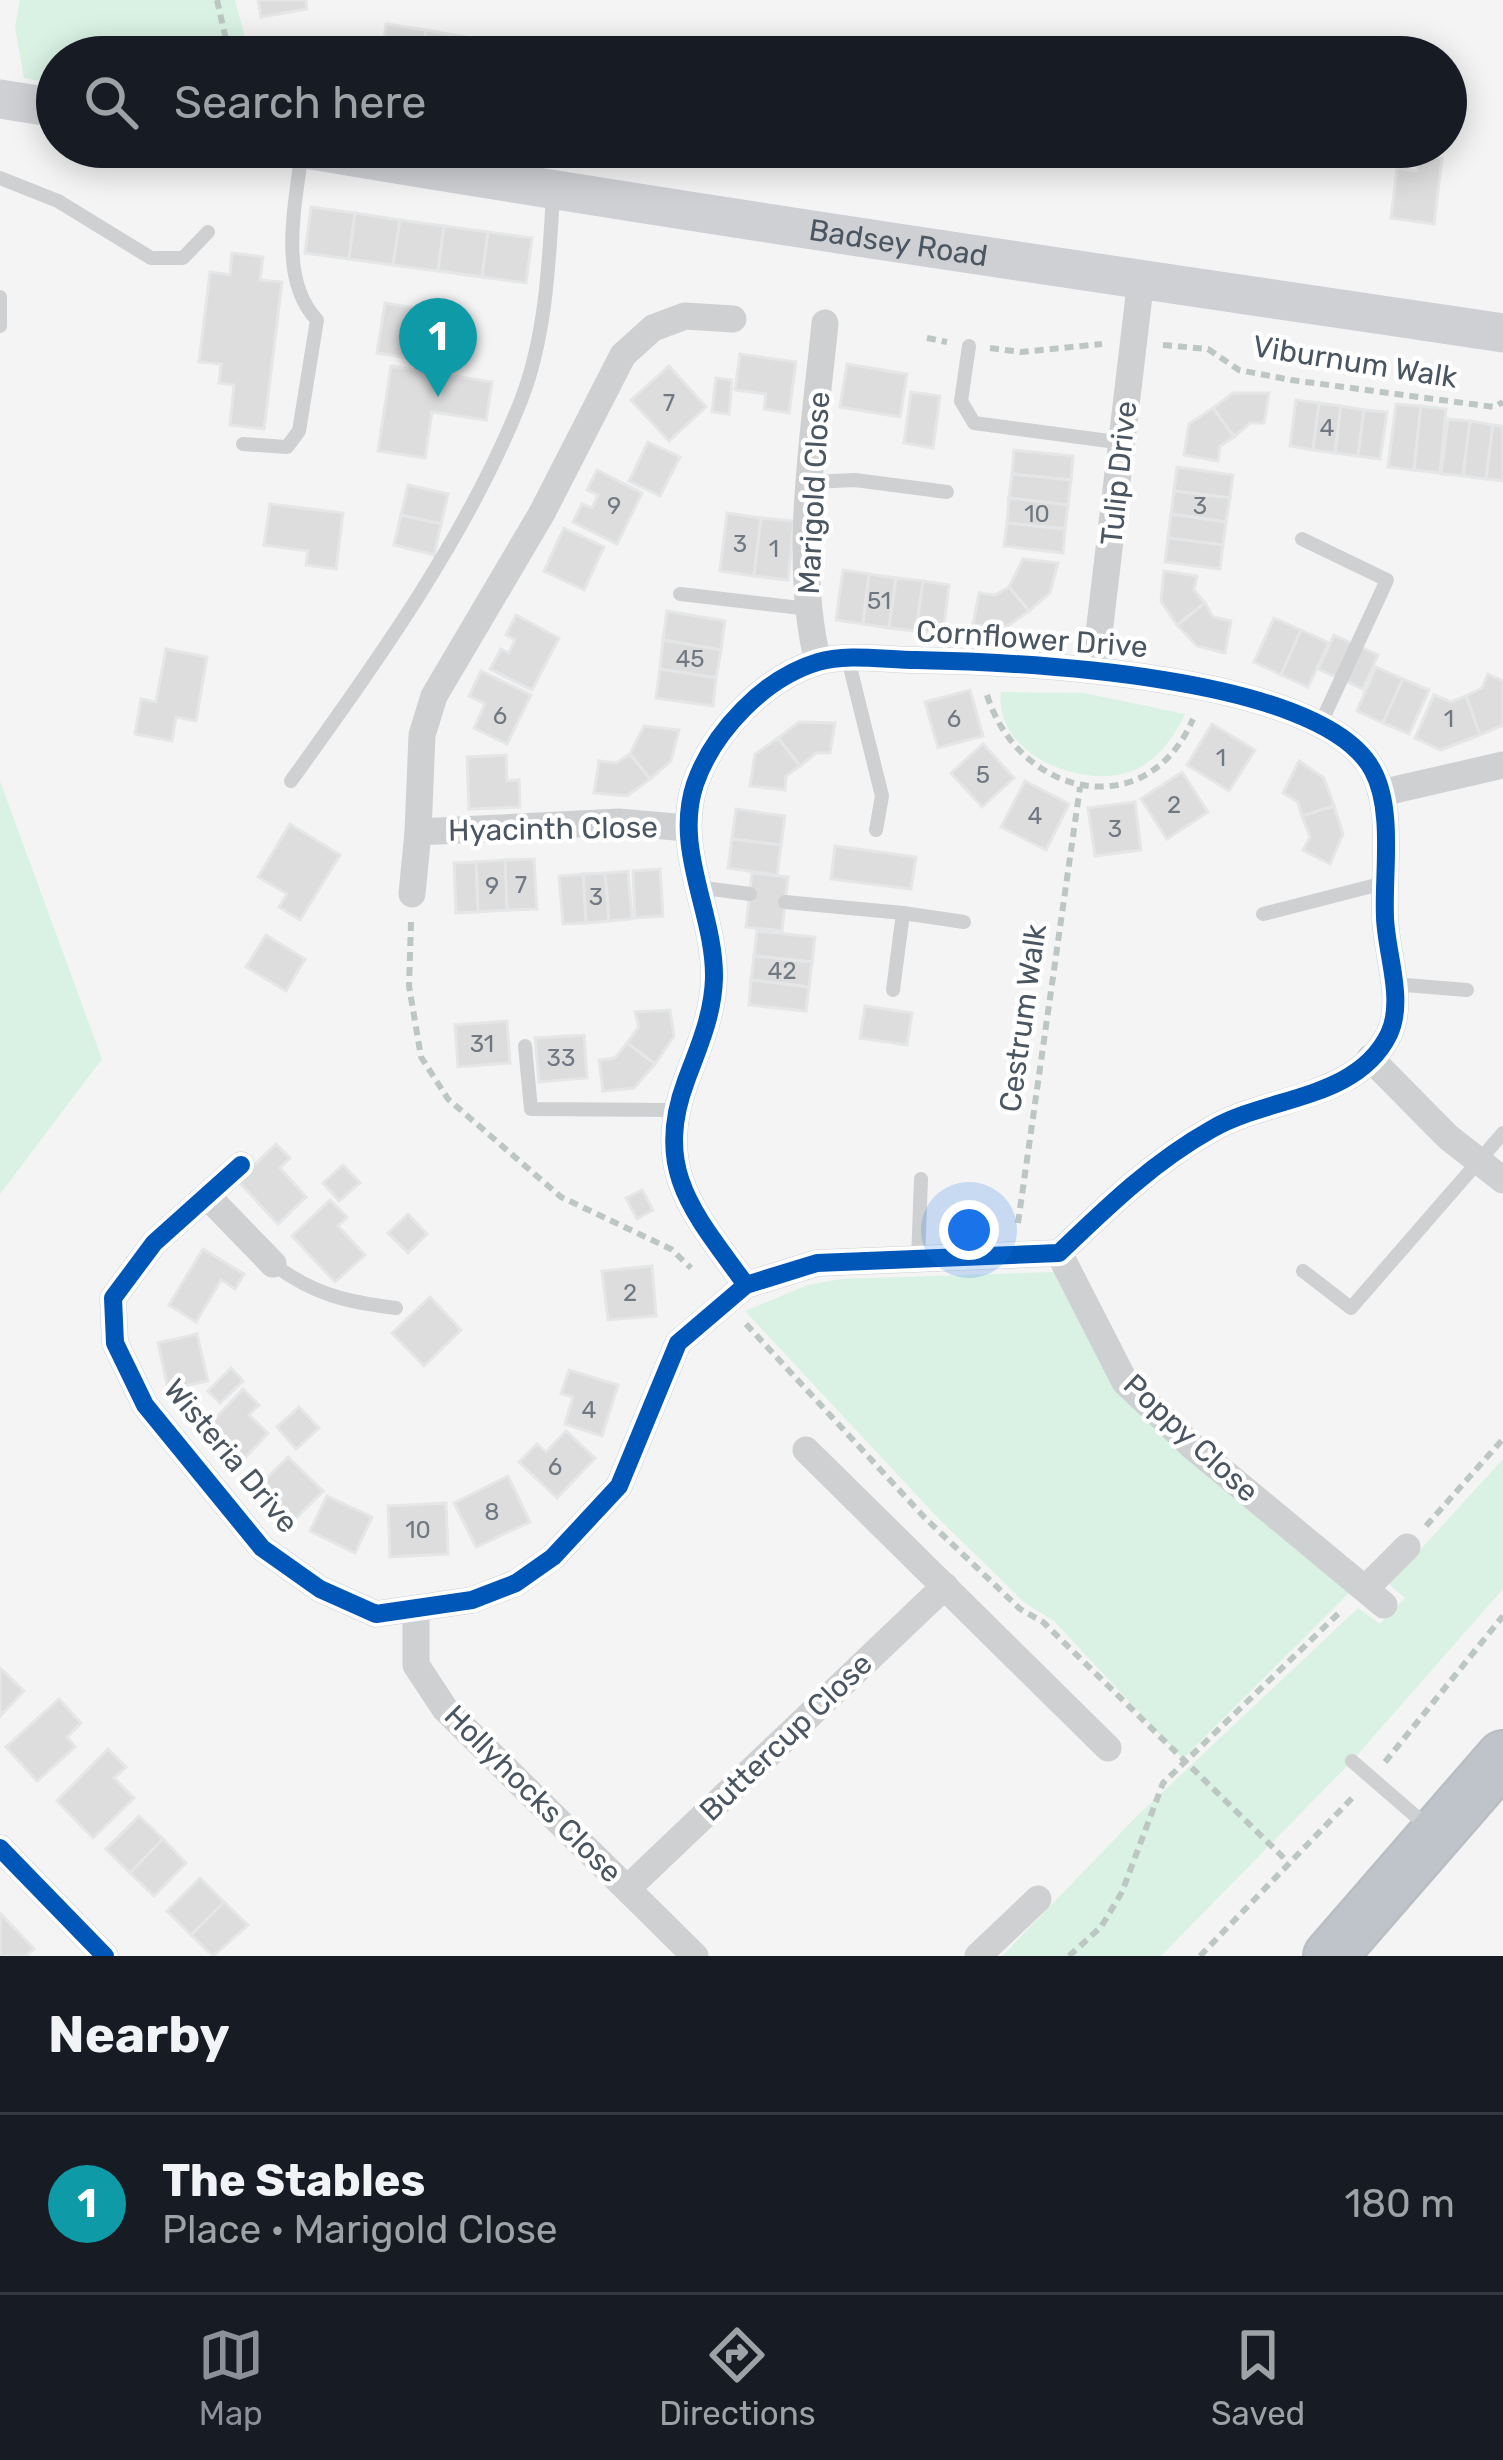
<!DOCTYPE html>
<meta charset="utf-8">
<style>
body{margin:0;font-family:Rubik,sans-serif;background:#20242c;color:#f1f3f6}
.you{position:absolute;left:969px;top:1230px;width:42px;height:42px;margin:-30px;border:9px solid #fff;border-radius:50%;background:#1a73e8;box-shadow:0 0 0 18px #1a73e833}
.badge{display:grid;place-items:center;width:78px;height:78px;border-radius:50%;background:#8c9099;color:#fff;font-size:39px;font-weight:700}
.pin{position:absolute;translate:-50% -99px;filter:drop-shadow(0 3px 6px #0008)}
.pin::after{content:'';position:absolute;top:63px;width:42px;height:36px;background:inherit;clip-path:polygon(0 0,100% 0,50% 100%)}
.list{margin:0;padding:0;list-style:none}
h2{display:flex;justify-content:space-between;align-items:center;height:156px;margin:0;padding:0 48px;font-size:51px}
h2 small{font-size:39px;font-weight:400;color:#9ea1a6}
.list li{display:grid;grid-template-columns:78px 1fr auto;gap:36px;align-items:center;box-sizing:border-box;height:180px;padding:0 48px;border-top:3px solid #363941}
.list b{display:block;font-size:45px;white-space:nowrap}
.list p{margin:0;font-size:39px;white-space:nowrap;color:#9ea1a6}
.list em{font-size:39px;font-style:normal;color:#9ea1a6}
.icon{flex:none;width:66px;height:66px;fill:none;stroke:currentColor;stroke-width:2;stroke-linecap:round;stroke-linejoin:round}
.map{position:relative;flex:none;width:1503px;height:1956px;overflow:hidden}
.search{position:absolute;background:#171b24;box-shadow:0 6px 30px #0003;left:36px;right:36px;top:36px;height:132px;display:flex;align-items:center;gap:30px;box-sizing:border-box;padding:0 42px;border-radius:66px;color:#9ea1a6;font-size:45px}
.sheet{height:336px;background:#171b24}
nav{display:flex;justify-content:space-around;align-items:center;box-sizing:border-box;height:168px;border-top:3px solid #363941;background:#171b24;font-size:33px;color:#9ea1a6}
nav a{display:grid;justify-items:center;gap:6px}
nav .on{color:#8c9099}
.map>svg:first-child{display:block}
</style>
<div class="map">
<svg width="1503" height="1956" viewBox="0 0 1503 1956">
<rect width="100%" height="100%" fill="#f4f4f4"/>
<g fill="#d9f2e3">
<path d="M20 0H235L250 57H57V84L24 78 15 27Z"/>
<path d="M1001 692 1084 693 1185 714C1173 739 1155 765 1126 773 1077 787 994 753 1001 692Z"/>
<path d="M0 781 102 1059 0 1194Z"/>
<path d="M1054 1272 1114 1389 1351 1591 1183 1759 1054 1621 1025 1603 938 1518 745 1311 808 1285 841 1279Z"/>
<path d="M1503 1459V1589L1352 1761 1161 1956H1002L1134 1819 1358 1608 1380 1624 1405 1598 1389 1584Z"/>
</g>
<g fill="#ddddde" stroke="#e5e6e7" stroke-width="3">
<path d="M258 0H306L307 9 261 17Z"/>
<path d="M386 24 426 30 422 57H382Z"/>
<path d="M426 30 465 37 462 57H422Z"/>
<path d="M504 42 544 48 542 57H502Z"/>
<path d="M1418 155 1442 158 1434 224 1391 218 1397 168 1417 171Z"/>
<path d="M311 207 355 213 349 259 305 253Z"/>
<path d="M355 213 400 220 393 265 349 259Z"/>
<path d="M400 220 444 226 438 271 393 265Z"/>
<path d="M444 226 488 232 482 277 438 271Z"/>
<path d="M488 232 532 238 526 283 482 277Z"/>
<path d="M232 253 263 257 260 280 282 282 264 429 230 425 234 385 219 383 221 364 199 362 210 272 230 275Z"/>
<path d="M385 303 417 308 409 358 377 353Z"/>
<path d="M740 354 796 362 789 413 764 409 766 394 735 390Z"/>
<path d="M847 364 907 374 900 417 840 407Z"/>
<path d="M391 366 492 382 486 420 432 412 425 458 378 451Z"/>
<path d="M669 366 706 407 669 441 631 400Z"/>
<path d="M716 378 732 380 729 414 712 412Z"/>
<path d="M911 392 940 396 933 448 904 443Z"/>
<path d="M1233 393H1269L1264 423H1250L1234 437 1213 408Z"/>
<path d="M1296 400 1319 403 1313 450 1290 446Z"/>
<path d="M1319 403 1341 406 1335 453 1313 450Z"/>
<path d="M1396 404 1421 406 1414 470 1388 467Z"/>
<path d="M1341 406 1364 410 1358 456 1335 453Z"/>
<path d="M1421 406 1446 409 1440 473 1414 470Z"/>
<path d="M1213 408 1234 437 1220 446 1218 461 1184 455 1189 424Z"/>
<path d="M1364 410 1387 412 1380 459 1358 456Z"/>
<path d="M1448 419 1470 421 1463 476 1441 474Z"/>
<path d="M1470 421 1493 425 1486 479 1463 476Z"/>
<path d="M1493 425 1503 426V481L1486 479Z"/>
<path d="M648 442 680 457 660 496 629 481Z"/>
<path d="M1014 450 1073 456 1071 480 1012 474Z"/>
<path d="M1177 467 1233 475 1230 498 1174 491Z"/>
<path d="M597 470 642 493 617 544 573 522 582 504 592 508 598 495 587 490Z"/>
<path d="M1012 474 1071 480 1068 505 1009 498Z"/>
<path d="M408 485 448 494 441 524 401 515Z"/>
<path d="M1174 491 1230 498 1226 522 1171 514Z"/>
<path d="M1009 498 1068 505 1065 529 1007 523Z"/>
<path d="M270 504 343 513 336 569 306 565 308 551 264 545Z"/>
<path d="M727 513 761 518 754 576 720 571Z"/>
<path d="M1171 514 1226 522 1223 545 1168 538Z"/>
<path d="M401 515 441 524 434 555 394 545Z"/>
<path d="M761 518 794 521 788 580 754 576Z"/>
<path d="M1007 523 1065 529 1063 553 1004 546Z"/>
<path d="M564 528 604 547 584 590 544 571Z"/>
<path d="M1168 538 1223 545 1220 569 1165 562Z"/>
<path d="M1023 559 1058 563 1050 593 1029 611 1009 587Z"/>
<path d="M843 570 869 574 863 624 836 620Z"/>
<path d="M1164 571 1197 576 1194 590 1205 603 1177 625 1161 601Z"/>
<path d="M869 574 896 578 889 628 863 624Z"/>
<path d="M896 578 923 581 916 631 889 628Z"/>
<path d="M923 581 949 585 943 635 916 631Z"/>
<path d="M1009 587 1029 611 1006 627 973 625 979 593 995 595Z"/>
<path d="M1205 603 1213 617 1231 621 1225 653 1197 646 1177 625Z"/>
<path d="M667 611 725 621 721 650 663 640Z"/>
<path d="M516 615 559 638 532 690 490 669 501 649 509 653 515 640 506 635Z"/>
<path d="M1274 618 1301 630 1281 675 1254 662Z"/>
<path d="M1301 630 1329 643 1308 687 1281 675Z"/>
<path d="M1334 635 1378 655 1363 689 1318 669Z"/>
<path d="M663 640 721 650 716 678 660 669Z"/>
<path d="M166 649 207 657 196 721 176 717 172 741 135 734 141 699 156 702Z"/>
<path d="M1376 667 1403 679 1383 723 1357 711Z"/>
<path d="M660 669 716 678 713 706 656 698Z"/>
<path d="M481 671 531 695 507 744 474 728 485 704 469 696Z"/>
<path d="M1488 674 1503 681V725L1480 735 1466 696 1482 688Z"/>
<path d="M1403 679 1429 690 1409 734 1383 723Z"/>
<path d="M970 690 983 736 938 748 925 702Z"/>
<path d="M1434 695 1451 702 1466 696 1480 735 1440 750 1415 738Z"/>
<path d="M799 722 835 723 830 753H816L800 766 778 738Z"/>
<path d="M1212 724 1255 750 1229 791 1187 765Z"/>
<path d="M644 726 679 730 671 761 650 779 630 754Z"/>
<path d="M778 738 800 766 786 776 785 790 750 786 755 754Z"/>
<path d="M983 744 1014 778 982 807 951 773Z"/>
<path d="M630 754 650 779 627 796 594 793 599 761 616 763Z"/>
<path d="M506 755 507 781 519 780 520 807 469 809 467 757Z"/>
<path d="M1299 761 1324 778 1334 806 1302 816 1298 802 1283 793Z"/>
<path d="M1182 772 1208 812 1167 839 1141 799Z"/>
<path d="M1025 781 1069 804 1046 850 1001 827Z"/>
<path d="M1135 802 1141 850 1095 856 1088 808Z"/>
<path d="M1334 806 1343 834 1330 864 1303 850 1310 837 1302 816Z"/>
<path d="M736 809 785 816 781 845 732 839Z"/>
<path d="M290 824 340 855 300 920 279 907 287 894 258 877Z"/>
<path d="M732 839 781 845 777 875 728 868Z"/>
<path d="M835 846 916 857 911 889 831 879Z"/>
<path d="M534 859 537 909 507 910 505 860Z"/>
<path d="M505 860 507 910 478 912 476 862Z"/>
<path d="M476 862 478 912 456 913 454 863Z"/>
<path d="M660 869 663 916 635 918 633 871Z"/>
<path d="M628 871 632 919 609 921 605 873Z"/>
<path d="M605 873 609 921 586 923 583 874Z"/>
<path d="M752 873 788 877 782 931 746 927Z"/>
<path d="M583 874 586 923 563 924 559 876Z"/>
<path d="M757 931 815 937 812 962 754 956Z"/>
<path d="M266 935 305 959 286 991 246 967Z"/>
<path d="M754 956 812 962 809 987 751 980Z"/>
<path d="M751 980 809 987 806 1011 749 1005Z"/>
<path d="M865 1006 912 1013 907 1045 860 1038Z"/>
<path d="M670 1010 674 1036 655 1064 627 1043 639 1027 635 1012Z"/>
<path d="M507 1021 510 1063 458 1067 455 1025Z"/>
<path d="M584 1035 587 1078 539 1082 535 1038Z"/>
<path d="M627 1043 655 1064 634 1088 603 1091 599 1060 615 1058Z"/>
<path d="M276 1144 290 1158 280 1168 306 1197 278 1224 238 1181Z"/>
<path d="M343 1165 360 1183 339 1201 323 1183Z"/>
<path d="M642 1190 653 1210 637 1219 626 1198Z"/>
<path d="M330 1200 347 1217 338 1226 365 1255 335 1282 292 1236Z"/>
<path d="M408 1214 427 1234 408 1253 388 1233Z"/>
<path d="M203 1249 244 1274 235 1289 221 1280 196 1322 169 1305Z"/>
<path d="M652 1266 656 1316 608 1320 602 1271Z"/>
<path d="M430 1297 461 1330 424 1366 392 1333Z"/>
<path d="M197 1334 208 1381 168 1389 158 1343Z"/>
<path d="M231 1368 243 1381 220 1403 208 1391Z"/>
<path d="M569 1370 618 1385 602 1436 565 1424 573 1397 561 1394Z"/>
<path d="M243 1389 259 1405 249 1415 268 1433 245 1458 210 1424Z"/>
<path d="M299 1407 319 1428 296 1449 277 1427Z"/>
<path d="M566 1431 595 1458 557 1498 519 1462 537 1444 546 1452Z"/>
<path d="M288 1457 323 1491 293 1521 259 1486Z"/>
<path d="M508 1476 530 1522 476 1547 454 1503Z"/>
<path d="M327 1496 372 1517 355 1553 310 1531Z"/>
<path d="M446 1503 448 1554 390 1557 388 1506Z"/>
<path d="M0 1668 24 1691 0 1716Z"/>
<path d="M59 1699 81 1723 67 1737 75 1747 37 1781 6 1747Z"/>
<path d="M108 1749 126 1767 114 1778 134 1798 93 1838 57 1801Z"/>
<path d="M139 1816 163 1839 130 1873 106 1849Z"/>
<path d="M163 1839 186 1863 154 1896 130 1873Z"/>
<path d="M200 1878 224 1902 191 1935 167 1911Z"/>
<path d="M224 1902 248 1925 213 1956 191 1935Z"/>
<path d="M0 1913 34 1949 26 1956H0Z"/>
</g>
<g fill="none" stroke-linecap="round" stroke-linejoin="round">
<g stroke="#b9bec3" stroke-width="56">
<path id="highway" d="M1330 1956 1503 1757"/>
</g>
<g stroke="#bcc7c4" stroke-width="6" stroke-dasharray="9 6" stroke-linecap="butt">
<path d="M217 0 230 57"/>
<path d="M927 338 947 342"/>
<path d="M1163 345 1208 349 1239 370 1291 380 1494 407 1503 402"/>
<path d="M990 348 1021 352 1102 344"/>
<path d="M987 695C1019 797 1147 826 1193 719"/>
<path d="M411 922 409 986 421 1057 448 1099 561 1197 671 1249 691 1268"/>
<path d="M1018 1223 1080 787"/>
<path d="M746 1324 925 1518 1020 1609 1043 1622 1288 1862"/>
<path d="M1426 1526 1503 1439"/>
<path d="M1385 1762 1503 1616"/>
<path d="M1069 1956 1101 1927 1122 1892 1163 1783 1341 1611"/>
<path d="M1200 1956 1356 1794"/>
</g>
<g stroke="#ced0d2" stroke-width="14">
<path d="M0 178 58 201 151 258H183L208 232"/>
<path d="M0 297V326"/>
<path d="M969 346 961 401 974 423 1124 443"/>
<path d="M243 444 287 447 299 431 317 320C277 278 296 203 302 149"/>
<path d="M812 482 855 480 947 492"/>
<path d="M1302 539 1387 580 1319 727"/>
<path d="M680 594 809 609"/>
<path d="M848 659 882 796 876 830"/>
<path d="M291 781C375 664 466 538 520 403 546 338 549 263 553 194"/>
<path d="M697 887 750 894"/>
<path d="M785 902 903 913 893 990"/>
<path d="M903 913 964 922"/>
<path d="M1263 914 1384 883"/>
<path d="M1393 984 1467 990"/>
<path d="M525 1046 531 1109 675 1110"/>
<path d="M918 1259 921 1179"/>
<path d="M273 1264C313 1294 346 1302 396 1308"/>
<path d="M1303 1271 1351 1308 1503 1133"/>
<path d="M1352 1761 1427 1826"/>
</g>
<g stroke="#ced0d2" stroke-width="27">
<path d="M818 662C792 559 815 428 825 323"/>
<path d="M1095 667 1141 279"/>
<path d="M1381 793 1503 765"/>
<path d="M418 832 422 735 434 696 542 513 623 355 653 328 685 316 733 319"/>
<path d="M412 894 418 832 619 822 687 828"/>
<path d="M1370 1058 1448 1137 1503 1180"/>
<path d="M241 1165 154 1243 113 1298 115 1343 145 1405 262 1548 320 1589 376 1614 472 1600 516 1583 553 1557 619 1486 678 1343 746 1285 817 1263 1059 1253C1107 1207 1153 1162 1212 1129 1269 1096 1357 1100 1389 1034 1405 1000 1386 953 1385 917 1383 874 1394 810 1373 771 1323 674 1015 662 916 660 886 660 847 653 818 662 764 678 713 732 695 784 673 850 715 913 714 978 713 1015 699 1046 686 1081 652 1172 696 1215 746 1285"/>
<path d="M208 1197 273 1264"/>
<path d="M1059 1253 1125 1382 1192 1446 1384 1605"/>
<path d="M806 1450 1108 1748"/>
<path d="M1366 1588 1407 1547"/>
<path d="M416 1610V1665L445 1709 695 1956"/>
<path d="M0 1848 105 1956"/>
<path d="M628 1888 945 1586"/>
<path d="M978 1956 1038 1899"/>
</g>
<g stroke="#ced0d4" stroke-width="39">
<path d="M0 99 57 108"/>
<path id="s1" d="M294 147C696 215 1099 273 1503 333"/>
</g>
<use href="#highway" stroke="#bec4c9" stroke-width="51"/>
<g stroke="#fff" stroke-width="26">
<g id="cycleway">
<path d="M241 1165 154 1243 113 1298 115 1343 145 1405 262 1548 320 1589 376 1614 472 1600 516 1583 553 1557 619 1486 678 1343 746 1285 817 1263 1059 1253C1107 1207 1153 1162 1212 1129 1269 1096 1357 1100 1389 1034 1405 1000 1386 953 1385 917 1383 874 1394 810 1373 771 1323 674 1015 662 916 660 886 660 847 653 818 662 764 678 713 732 695 784 673 850 715 913 714 978 713 1015 699 1046 686 1081 652 1172 696 1215 746 1285"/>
<path d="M0 1848 105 1956"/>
</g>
</g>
<use href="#cycleway" stroke="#0057b8" stroke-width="18"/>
</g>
<g text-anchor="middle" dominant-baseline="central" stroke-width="9" stroke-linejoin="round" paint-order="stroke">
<g font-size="24" fill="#707881">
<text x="669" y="403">7</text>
<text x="1327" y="428">4</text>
<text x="614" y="506">9</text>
<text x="1200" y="506">3</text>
<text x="1037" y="514">10</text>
<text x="740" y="544">3</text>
<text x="774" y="549">1</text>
<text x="879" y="601">51</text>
<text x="690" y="659">45</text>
<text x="500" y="716">6</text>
<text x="954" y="719">6</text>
<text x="1449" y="719">1</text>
<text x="1221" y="758">1</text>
<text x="983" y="775">5</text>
<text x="1174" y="805">2</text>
<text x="1035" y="816">4</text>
<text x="1115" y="829">3</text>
<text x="521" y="885">7</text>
<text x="492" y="886">9</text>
<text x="596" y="897">3</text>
<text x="782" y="971">42</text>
<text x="482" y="1044">31</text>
<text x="561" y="1058">33</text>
<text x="630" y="1293">2</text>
<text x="589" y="1410">4</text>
<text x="555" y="1467">6</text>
<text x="492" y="1512">8</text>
<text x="418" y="1530">10</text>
</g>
<g font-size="30" fill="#4a5661" stroke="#fff">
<text stroke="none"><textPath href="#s1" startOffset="612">Badsey Road</textPath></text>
<text transform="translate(1355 362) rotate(9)">Viburnum Walk</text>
<text transform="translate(1119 473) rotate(-84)">Tulip Drive</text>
<text transform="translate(814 493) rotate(-87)">Marigold Close</text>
<text transform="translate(1032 639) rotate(4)">Cornflower Drive</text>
<text transform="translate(553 829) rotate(-1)">Hyacinth Close</text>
<text transform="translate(1023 1018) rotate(-82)">Cestrum Walk</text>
<text transform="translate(1191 1438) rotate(43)">Poppy Close</text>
<text transform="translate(231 1456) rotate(50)">Wisteria Drive</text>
<text transform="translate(786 1737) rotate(-44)">Buttercup Close</text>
<text transform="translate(533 1794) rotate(45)">Hollyhocks Close</text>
</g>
</g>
</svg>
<div class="you"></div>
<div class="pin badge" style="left:438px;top:397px;background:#0f9aa8">1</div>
<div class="search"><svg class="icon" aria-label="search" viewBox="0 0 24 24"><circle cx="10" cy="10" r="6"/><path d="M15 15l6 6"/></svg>Search here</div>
</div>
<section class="sheet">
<h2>Nearby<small></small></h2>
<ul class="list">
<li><span class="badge" style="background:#0f9aa8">1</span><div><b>The Stables</b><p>Place · Marigold Close</p></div><em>180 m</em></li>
</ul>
</section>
<nav>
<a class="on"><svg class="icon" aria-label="map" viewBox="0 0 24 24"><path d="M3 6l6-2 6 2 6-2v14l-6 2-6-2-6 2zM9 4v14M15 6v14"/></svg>Map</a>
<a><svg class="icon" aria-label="directions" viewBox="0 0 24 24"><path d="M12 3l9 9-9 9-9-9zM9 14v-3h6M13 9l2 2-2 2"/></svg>Directions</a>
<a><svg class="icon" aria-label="saved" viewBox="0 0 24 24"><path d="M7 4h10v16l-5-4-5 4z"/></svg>Saved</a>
</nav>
